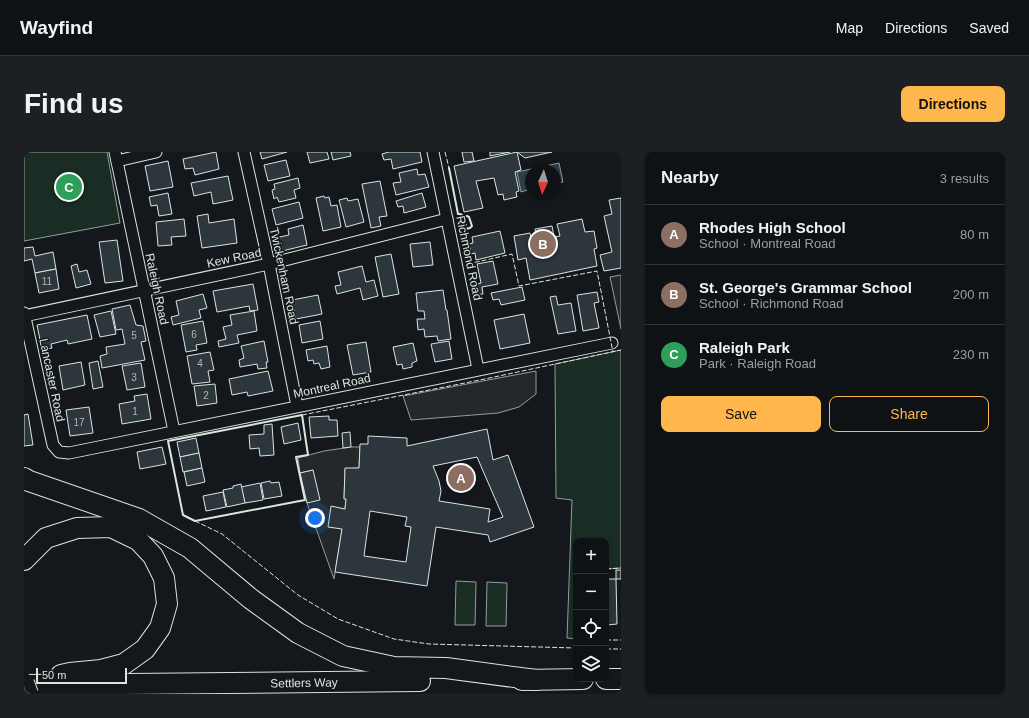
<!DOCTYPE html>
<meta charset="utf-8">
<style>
body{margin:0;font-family:Arial,sans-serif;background:#1d2022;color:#f1f3f6}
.controls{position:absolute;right:12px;bottom:12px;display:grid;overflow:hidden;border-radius:8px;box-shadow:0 2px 6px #0003}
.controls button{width:36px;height:36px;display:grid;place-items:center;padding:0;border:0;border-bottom:1px solid #2f3234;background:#0f1215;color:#f1f3f6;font:20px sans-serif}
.compass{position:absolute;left:501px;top:12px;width:36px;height:36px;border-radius:50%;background:#0f1215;box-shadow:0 2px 6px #0003;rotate:184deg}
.scale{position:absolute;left:12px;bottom:10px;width:91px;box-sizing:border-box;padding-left:4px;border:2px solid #d8e6dc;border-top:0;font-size:11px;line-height:14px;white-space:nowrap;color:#d8e6dc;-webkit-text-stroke:3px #14181c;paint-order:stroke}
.you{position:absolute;left:291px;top:366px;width:14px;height:14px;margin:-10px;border:3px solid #fff;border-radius:50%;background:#1a73e8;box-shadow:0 0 0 6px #1a73e833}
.badge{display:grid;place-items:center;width:26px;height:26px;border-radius:50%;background:#ffb74d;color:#fff;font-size:13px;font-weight:700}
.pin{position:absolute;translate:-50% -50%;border:2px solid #fff;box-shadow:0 1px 4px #0006}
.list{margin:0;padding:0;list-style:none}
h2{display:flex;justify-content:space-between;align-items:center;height:52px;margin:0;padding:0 16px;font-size:17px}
h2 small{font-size:13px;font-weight:400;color:#9b9ea0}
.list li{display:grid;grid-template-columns:26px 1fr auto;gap:12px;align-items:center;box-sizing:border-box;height:60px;padding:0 16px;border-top:1px solid #2f3234}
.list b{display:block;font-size:15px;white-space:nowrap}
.list p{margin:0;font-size:13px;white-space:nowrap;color:#9b9ea0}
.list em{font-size:13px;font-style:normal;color:#9b9ea0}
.actions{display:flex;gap:8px;padding:12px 16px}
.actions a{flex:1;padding:9px 0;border:1px solid #ffb74d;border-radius:8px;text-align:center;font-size:14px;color:#ffb74d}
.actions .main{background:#ffb74d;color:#111}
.icon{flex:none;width:22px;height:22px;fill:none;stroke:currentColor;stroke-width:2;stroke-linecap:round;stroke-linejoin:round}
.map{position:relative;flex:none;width:597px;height:542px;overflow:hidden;border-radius:8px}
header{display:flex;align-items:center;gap:24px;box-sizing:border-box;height:56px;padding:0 20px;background:#0f1215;border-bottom:1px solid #2f3234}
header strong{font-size:19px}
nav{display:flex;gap:22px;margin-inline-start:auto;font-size:14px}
.intro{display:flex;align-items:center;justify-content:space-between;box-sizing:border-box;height:96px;padding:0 24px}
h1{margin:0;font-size:28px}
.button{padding:10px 18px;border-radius:8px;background:#ffb74d;color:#111;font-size:14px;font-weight:700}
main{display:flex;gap:24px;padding:0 24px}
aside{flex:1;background:#0f1215;border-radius:8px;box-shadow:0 2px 6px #0003}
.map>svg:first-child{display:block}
</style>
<header>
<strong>Wayfind</strong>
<nav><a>Map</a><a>Directions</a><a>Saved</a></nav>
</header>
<div class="intro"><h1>Find us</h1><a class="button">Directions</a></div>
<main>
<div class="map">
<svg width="597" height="542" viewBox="0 0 597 542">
<rect width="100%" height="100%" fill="#14181c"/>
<g fill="#1a2d24" stroke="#939e99">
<path d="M0 0H83L96 71 0 89Z"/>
<path d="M597 198V416L582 417V389H552V487L543 486 548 348 532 346 531 212Z"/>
<path d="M432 429 452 430 451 473H431Z"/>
<path d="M463 430 483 431 482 474H462Z"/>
</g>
<g fill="#24282b" stroke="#939e99">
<path d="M597 123V177L586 125Z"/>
<path d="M512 219V242L495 255 474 261 387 268 379 244Z"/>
<path d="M327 295H336L335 316 321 317 320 346 322 347 321 357 308 355 318 377 310 427 283 351 289 318 276 321 274 306 300 299Z"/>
</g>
<path fill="#2f3f4d" stroke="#939e99" d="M535 11 539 30 531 32V18H507V37L497 40 493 20Z"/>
<g fill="#2c363c" stroke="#d8e6dc" fill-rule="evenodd">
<path d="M192 0 195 17 171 23 169 16 161 17 159 7Z"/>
<path d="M236 0H263L238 7Z"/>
<path d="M283 0H303L305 7 286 11Z"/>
<path d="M307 0H326L327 4 309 8Z"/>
<path d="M365 0H396L398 10 369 17 367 7 360 8 358 2Z"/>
<path d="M438 0H448L450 9 440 10Z"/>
<path d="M466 0H486L466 4Z"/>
<path d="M493 0H528L501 6Z"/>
<path d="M493 0 497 18 491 20 495 39 492 40 493 45 480 48 479 42 474 43 470 26 452 29 459 56 440 60 430 14Z"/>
<path d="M262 8 266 24 244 29 240 13Z"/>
<path d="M144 9 149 35 126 39 121 14Z"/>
<path d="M393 17 394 23 401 22 405 35 372 43 369 31 377 30 375 21Z"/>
<path d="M204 24 209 48 189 52 187 40 170 44 167 31Z"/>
<path d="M274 26 276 36 270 38 272 46 255 50 253 45 250 47 248 38 251 37 250 32Z"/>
<path d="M356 29 363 64 355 65 357 74 347 76 338 32Z"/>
<path d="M144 41 148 62 135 64 133 53 127 54 125 45Z"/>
<path d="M398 41 402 55 380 61 379 54 374 55 372 49Z"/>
<path d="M300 44 301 46 305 45 307 54 313 53 317 75 299 79 292 46Z"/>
<path d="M323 46 324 49 334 47 340 70 322 75 315 48Z"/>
<path d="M597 46V116L580 119 576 103 588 100 580 64 588 62 585 48Z"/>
<path d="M275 50 279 66 252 73 248 57Z"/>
<path d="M184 62 185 71 210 67 213 91 178 96 173 64Z"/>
<path d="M160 67 162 84 147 85 148 93 134 94 132 70Z"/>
<path d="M558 67 561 80 570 79 573 96 570 97 573 114 506 128 502 106 494 108 490 84 506 81 509 96 514 95 511 77 528 74 530 85 536 84 533 72Z"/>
<path d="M279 73 283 93 254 100 251 86 265 83 264 77Z"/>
<path d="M476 79 481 101 452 108 451 101 447 102 445 92 449 91 448 85Z"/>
<path d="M93 88 99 129 81 131 75 90Z"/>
<path d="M406 90 409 113 389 115 386 92Z"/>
<path d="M9 95 11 104 29 100 32 117 11 121 8 107 0 109V96Z"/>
<path d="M367 102 375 142 359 145 351 105Z"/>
<path d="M469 109 474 132 458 135 459 142 450 143 448 133 457 131 453 112Z"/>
<path d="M53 112 55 120 63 118 67 132 52 136 47 114Z"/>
<path d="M338 114 342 130 350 128 354 144 339 148 336 136 313 142 311 134 317 133 314 120Z"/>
<path d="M32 117 35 137 15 141 11 121Z"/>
<path d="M229 132 234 158 226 159 225 154 193 160 189 139Z"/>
<path d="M498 135 501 148 477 153 475 147 469 148 467 141Z"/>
<path d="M419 138 422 158H423L427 187 414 189 413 184 401 185 400 177 394 178 393 167H401L400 159H394L392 141Z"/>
<path d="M573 140 575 150 570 151 575 176 559 179 553 143Z"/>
<path d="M179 142 183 156 175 158 177 166 149 173 147 165 155 163 152 149Z"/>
<path d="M294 143 298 162 272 167 268 148Z"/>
<path d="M532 144 534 153 547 151 552 179 534 182 526 145Z"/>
<path d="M106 153 112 173 119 174 122 189 117 190 121 208 78 216 76 204 83 202 82 195 101 192 98 177 92 178 88 157Z"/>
<path d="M87 159 92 182 76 185 70 163Z"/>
<path d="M230 159 233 179 213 183 215 191 195 195 194 189 202 187 199 175 208 173 206 163Z"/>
<path d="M500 162 506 191 476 197 470 168Z"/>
<path d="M63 163 68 187 44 192 43 188 27 192 28 196 18 198 13 173Z"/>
<path d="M179 169 183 191 172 193 173 198 162 200 157 173Z"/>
<path d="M296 169 299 187 278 191 275 173Z"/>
<path d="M240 189 244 210H242L243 216 234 217 233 212 216 215 215 208 220 206 217 194Z"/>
<path d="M425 189 428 207 411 210 407 192Z"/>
<path d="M342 190 347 220 329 223 323 193Z"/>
<path d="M389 191 393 209 388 211V215L379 217 378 212 373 213 369 195Z"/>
<path d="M303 194 306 215 297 217 295 211 290 212 289 208 284 209 282 198Z"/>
<path d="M186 200 190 218 184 219 186 230 168 232 163 204Z"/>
<path d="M74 209 79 235 69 237 65 211Z"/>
<path d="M57 210 61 233 39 238 35 214Z"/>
<path d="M117 211 121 235 103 238 98 214Z"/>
<path d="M244 219 249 239 224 244 223 240 208 243 205 227Z"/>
<path d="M191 232 193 251 173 254 170 234Z"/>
<path d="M123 242 127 267 98 272 95 252 111 249 110 244Z"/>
<path d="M65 255 69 281 46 284 42 258Z"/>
<path d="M4 262 9 293 0 294V263Z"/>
<path d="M305 264V268H313L314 284 287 286 285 265Z"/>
<path d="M274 271 277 288 260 292 257 275Z"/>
<path d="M248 272 250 303 236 304 235 296 226 297 225 283 240 282V273Z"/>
<path d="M463 277 469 308 484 303 510 375 466 390 464 383 412 375 403 434 311 420 318 377 304 375 307 354 321 357 322 347H320L321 316H335L336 292H344V284L383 286V294ZM453 305 479 365 464 370 466 357 415 349 417 339 415 329 409 314ZM346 359 383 365 381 374 387 375 382 410 340 404Z"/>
<path d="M326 280 327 295 319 296 318 281Z"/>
<path d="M172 286 175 301 156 305 153 290Z"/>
<path d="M138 295 142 312 116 317 113 300Z"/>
<path d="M175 301 178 316 159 320 156 305Z"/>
<path d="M178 316 181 330 163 334 160 320Z"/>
<path d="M289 318 296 348 283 351 276 321Z"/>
<path d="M246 329 247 331 255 330 258 344 240 347 237 331Z"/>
<path d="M236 331 239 348 221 351 217 335Z"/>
<path d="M217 332 221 351 203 355 199 338 209 336V334Z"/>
<path d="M199 340 202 355 182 359 179 344Z"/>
<rect x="592" y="418" width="5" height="9"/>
<path d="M583 427H592L593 472 583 473Z"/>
</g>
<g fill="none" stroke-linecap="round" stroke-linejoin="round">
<g stroke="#d8e6dc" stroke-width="13">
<g id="minor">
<path d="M91 0 150 279"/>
<path d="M220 0 245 112 273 254"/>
<path d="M409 0 454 217"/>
<path d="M93 9 132 0"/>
<path d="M0 161 29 293 35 300 45 301 588 191"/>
<path d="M0 164 245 112 423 67"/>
</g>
</g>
<g stroke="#d8e6dc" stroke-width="22">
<g id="motorway">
<path d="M0 326 5 329 115 367 166 396 227 447 274 481 319 504 370 515 422 516 512 528"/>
<path d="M0 408 22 386 53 376 87 375 114 388 129 404 140 426 143 452 136 476 121 497 100 512 77 518 46 521 37 523"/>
<path d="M582 527H597"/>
<path d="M498 528 559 527"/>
<path d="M0 533 396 529"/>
</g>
</g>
<use href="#minor" stroke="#14181c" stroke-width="11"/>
<use href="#motorway" stroke="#14181c" stroke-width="20"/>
<g stroke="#d8e6dc" stroke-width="22" stroke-linecap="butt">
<path id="motorway-bridge" d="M0 531 4 542"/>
</g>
<use href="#motorway-bridge" stroke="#14181c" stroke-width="20"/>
<g stroke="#d8e6dc" stroke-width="1" stroke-dasharray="5 2" stroke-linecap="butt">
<path d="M421 0 425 16"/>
<path d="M444 112 488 102 495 134 573 119 589 200"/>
<path d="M278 263 456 228 597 198"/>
<path d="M171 369 198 382 274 443 314 467 370 487 405 492 552 496"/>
<path d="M582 417 597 416"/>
<path d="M582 488H597"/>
<path d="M582 497H597"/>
</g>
<g stroke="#d8e6dc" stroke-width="2">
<path d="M425 16 434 62H436L438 63V65L443 64 445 65 448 74 446 76 441 77 442 80 440 83H438L444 112"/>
<path d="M278 263 284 303 272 305 281 348 171 369 159 363 144 289Z"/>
</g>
</g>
<g text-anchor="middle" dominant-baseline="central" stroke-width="3" stroke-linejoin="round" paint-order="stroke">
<g font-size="10" fill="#adbab4">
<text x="23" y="129">11</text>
<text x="170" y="182">6</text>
<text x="110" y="183">5</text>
<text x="176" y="211">4</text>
<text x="110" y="225">3</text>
<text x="182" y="243">2</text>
<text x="111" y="259">1</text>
<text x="55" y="270">17</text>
</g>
<g font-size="12" fill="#d8e6dc" stroke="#14181c">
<text transform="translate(210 106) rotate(-12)">Kew Road</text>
<text transform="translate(445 106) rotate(78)">Richmond Road</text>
<text transform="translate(260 124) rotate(78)">Twickenham Road</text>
<text transform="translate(133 137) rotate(78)">Raleigh Road</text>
<text transform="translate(28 228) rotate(78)">Lancaster Road</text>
<text transform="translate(308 234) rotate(-12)">Montreal Road</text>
<text transform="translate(280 531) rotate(-1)">Settlers Way</text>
</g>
</g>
</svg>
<div class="controls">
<button>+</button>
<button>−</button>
<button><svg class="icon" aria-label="locate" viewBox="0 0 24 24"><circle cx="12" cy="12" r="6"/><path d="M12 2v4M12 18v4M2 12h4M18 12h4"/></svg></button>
<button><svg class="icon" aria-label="layers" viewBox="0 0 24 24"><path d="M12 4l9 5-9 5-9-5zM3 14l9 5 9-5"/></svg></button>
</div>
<svg class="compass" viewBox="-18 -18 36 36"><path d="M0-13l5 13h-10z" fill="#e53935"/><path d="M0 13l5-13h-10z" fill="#9b9ea0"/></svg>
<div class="scale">50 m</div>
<div class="you"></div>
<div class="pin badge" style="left:437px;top:326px;background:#8d6e63">A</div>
<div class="pin badge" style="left:519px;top:92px;background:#8d6e63">B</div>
<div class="pin badge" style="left:45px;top:35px;background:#2e9e5b">C</div>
</div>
<aside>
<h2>Nearby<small>3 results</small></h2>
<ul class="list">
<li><span class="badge" style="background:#8d6e63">A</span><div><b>Rhodes High School</b><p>School · Montreal Road</p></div><em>80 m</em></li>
<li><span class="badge" style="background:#8d6e63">B</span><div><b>St. George's Grammar School</b><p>School · Richmond Road</p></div><em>200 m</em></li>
<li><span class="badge" style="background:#2e9e5b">C</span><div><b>Raleigh Park</b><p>Park · Raleigh Road</p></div><em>230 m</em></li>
</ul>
<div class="actions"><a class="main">Save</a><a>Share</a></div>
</aside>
</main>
